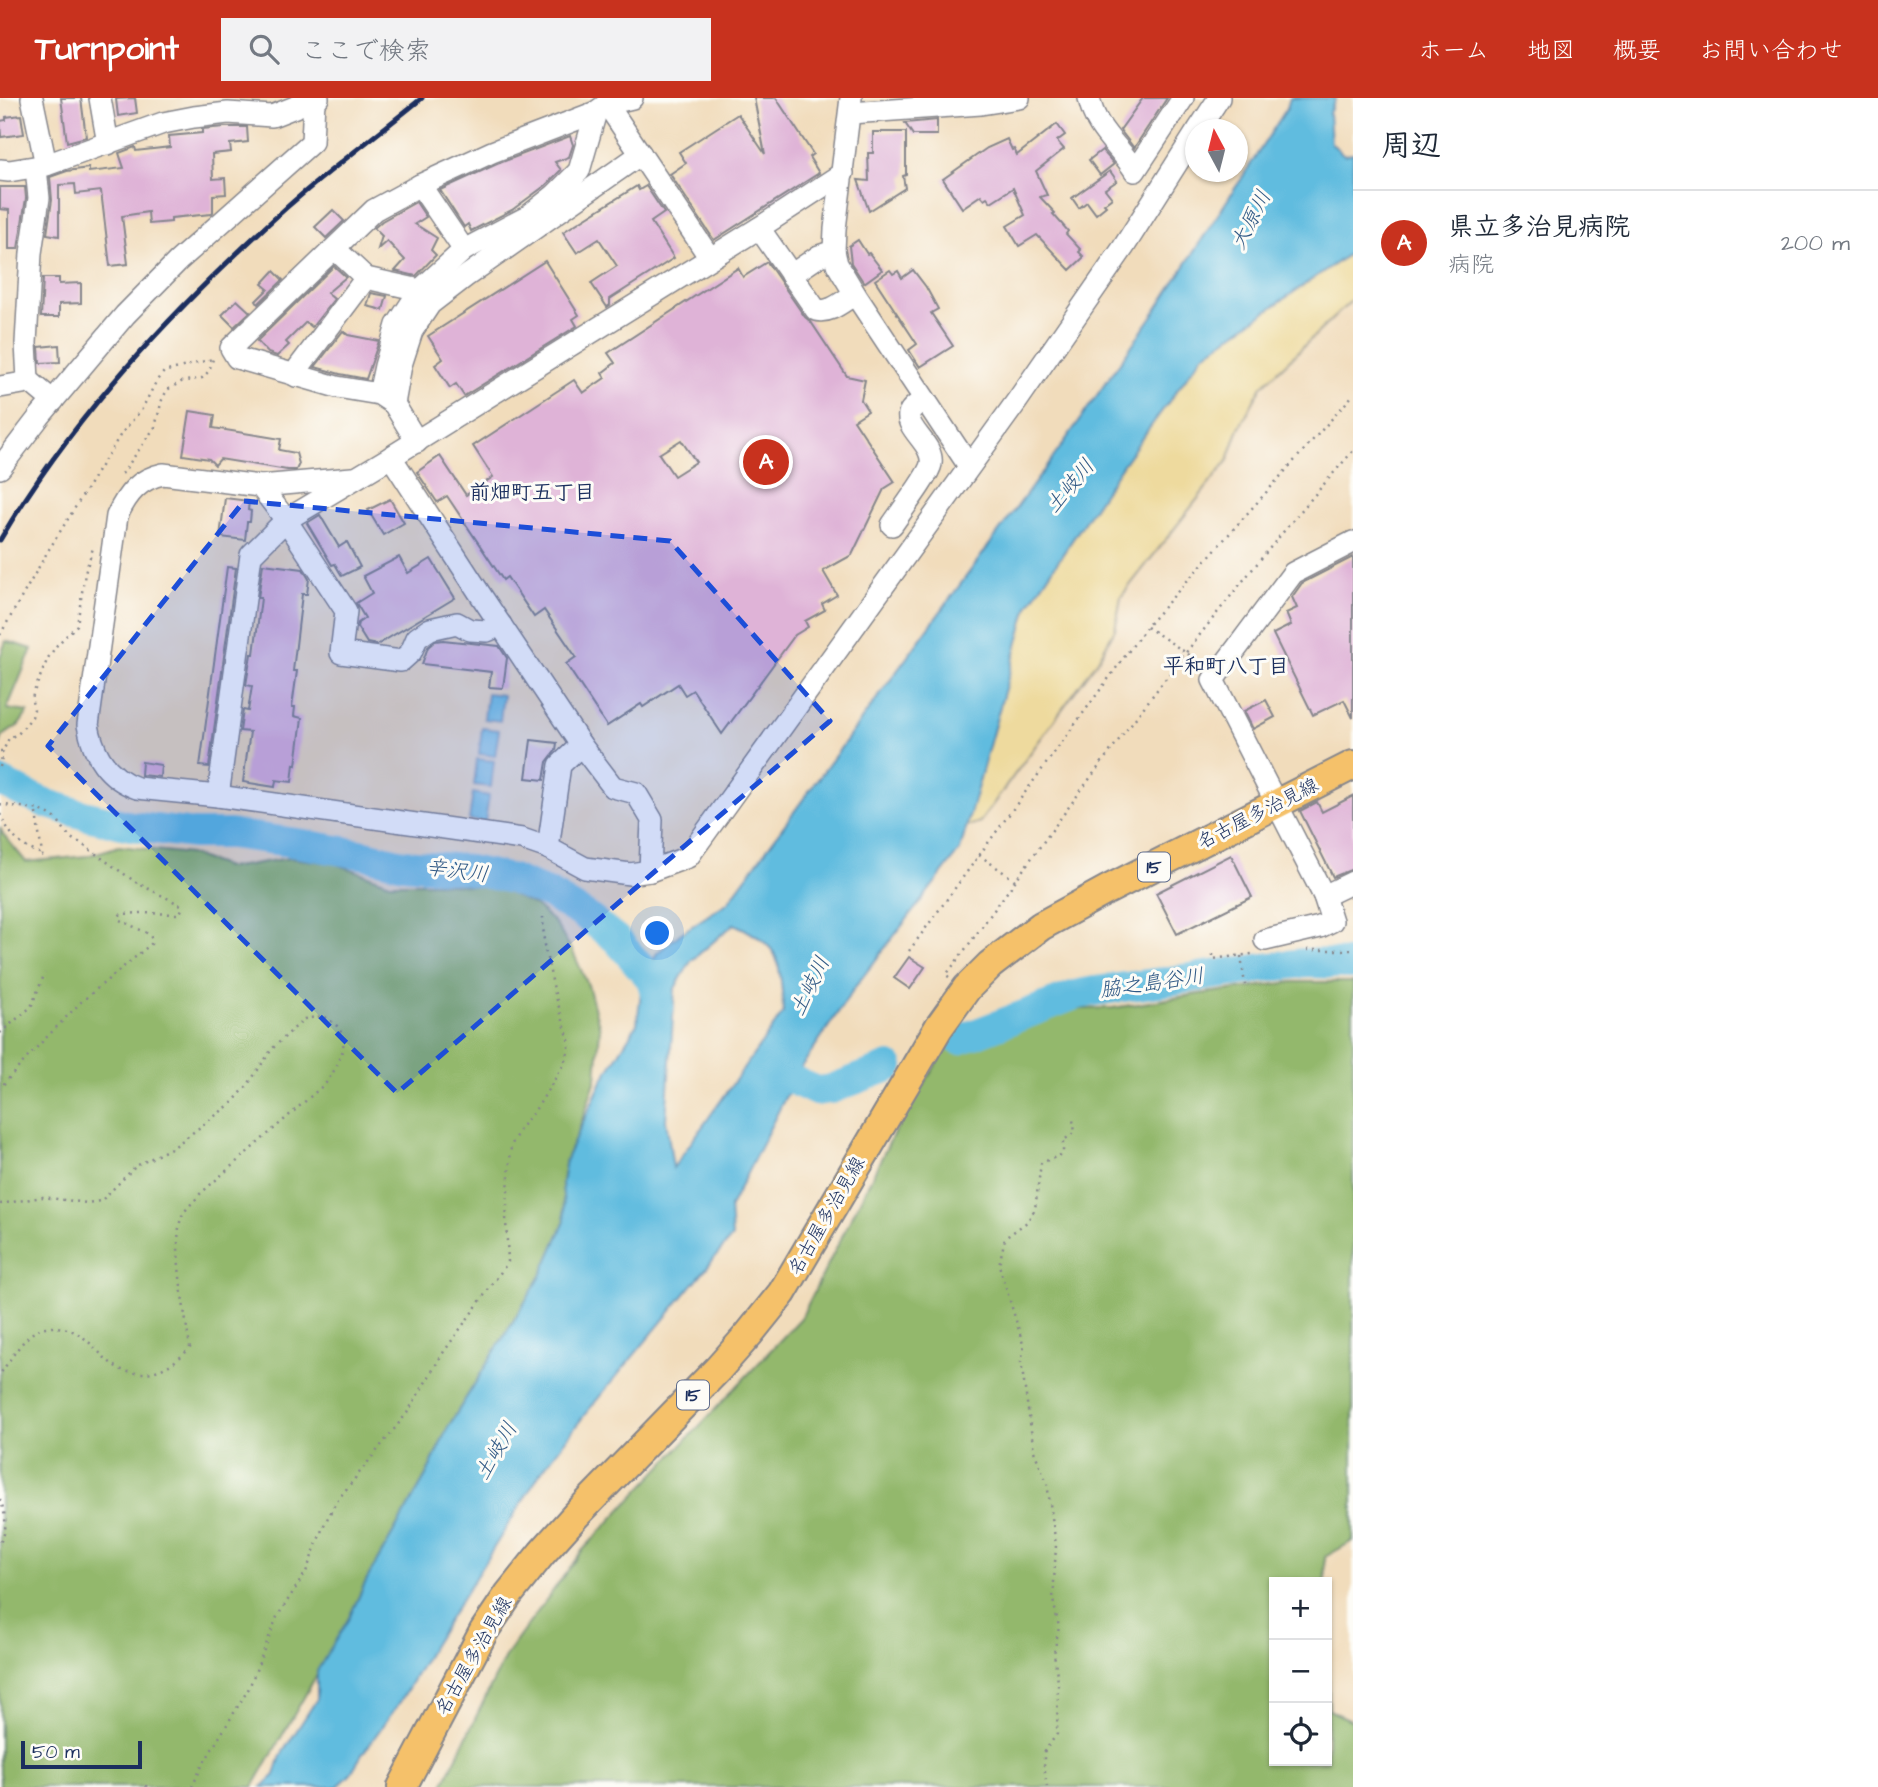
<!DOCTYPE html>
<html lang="ja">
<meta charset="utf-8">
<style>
body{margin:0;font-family:"Architects Daughter","Klee One",sans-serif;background:#f2f2f3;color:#1f2937}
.controls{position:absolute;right:21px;bottom:21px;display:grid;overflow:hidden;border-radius:0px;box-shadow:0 2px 5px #0004}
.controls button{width:63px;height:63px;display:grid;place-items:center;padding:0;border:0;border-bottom:2px solid #e0e1e3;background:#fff;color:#1f2937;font:35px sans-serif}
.compass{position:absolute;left:1185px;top:21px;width:63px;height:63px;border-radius:50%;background:#fff;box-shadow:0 2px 5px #0004;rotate:353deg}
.scale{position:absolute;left:21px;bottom:18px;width:121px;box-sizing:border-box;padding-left:7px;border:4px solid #1b2f5e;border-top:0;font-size:19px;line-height:24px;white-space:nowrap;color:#1b2f5e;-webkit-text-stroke:5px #fdfcf7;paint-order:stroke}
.you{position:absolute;left:658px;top:836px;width:24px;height:24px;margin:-18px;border:5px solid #fff;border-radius:50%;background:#1a73e8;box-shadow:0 0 0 10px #1a73e833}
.badge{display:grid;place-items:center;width:46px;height:46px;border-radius:50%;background:#c8321e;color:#fff;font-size:23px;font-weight:700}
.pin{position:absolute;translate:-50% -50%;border:4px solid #fff;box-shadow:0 2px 7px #0006}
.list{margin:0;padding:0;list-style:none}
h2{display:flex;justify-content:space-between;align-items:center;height:91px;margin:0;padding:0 28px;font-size:30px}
h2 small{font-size:23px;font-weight:400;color:#747a83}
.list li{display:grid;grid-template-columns:46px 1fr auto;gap:21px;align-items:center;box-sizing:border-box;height:105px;padding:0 28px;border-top:2px solid #e0e1e3}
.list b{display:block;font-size:26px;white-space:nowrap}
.list p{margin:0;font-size:23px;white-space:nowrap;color:#747a83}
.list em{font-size:23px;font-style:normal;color:#747a83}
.icon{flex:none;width:38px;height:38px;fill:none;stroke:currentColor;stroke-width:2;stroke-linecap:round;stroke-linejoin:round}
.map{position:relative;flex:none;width:1353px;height:1689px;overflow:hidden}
header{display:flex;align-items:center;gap:42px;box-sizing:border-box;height:98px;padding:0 35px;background:#c8321e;color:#fff}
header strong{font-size:33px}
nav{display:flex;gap:38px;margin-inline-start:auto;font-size:24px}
.search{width:490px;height:63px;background:#f2f2f3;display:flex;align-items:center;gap:18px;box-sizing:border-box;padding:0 24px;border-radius:0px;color:#747a83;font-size:26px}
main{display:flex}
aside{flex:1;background:#fff}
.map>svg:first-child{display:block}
</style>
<header>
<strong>Turnpoint</strong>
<div class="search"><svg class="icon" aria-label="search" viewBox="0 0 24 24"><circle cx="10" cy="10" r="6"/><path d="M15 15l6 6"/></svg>ここで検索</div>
<nav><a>ホーム</a><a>地図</a><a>概要</a><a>お問い合わせ</a></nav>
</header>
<main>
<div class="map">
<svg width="1353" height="1689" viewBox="0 0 1353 1689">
<rect width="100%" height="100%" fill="#fdfcf7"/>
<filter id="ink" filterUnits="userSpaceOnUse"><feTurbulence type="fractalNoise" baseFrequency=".0143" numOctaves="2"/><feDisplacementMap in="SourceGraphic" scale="14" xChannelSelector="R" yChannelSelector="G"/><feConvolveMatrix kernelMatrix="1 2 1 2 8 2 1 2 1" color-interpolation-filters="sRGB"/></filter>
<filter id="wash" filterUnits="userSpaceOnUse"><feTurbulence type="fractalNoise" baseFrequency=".00686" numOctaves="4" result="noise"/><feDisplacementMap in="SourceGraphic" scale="28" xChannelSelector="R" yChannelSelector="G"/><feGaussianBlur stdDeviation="1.57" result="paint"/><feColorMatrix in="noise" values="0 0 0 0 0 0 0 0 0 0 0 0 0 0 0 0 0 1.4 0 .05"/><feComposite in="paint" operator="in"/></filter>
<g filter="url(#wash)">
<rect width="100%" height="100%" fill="#f1dcbb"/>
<g fill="#93b86c" stroke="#577465" stroke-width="2">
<path d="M6 543 32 551 7 611 28 614 19 627 3 638 0 646V559Z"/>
<path d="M0 729 3 736 26 764 87 758 119 748 190 756 229 770 289 760 334 765 390 785H439L499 790 534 807 554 824 572 852 588 887 600 931 596 981 577 1037 566 1061 562 1084 565 1123 541 1178 447 1331 426 1378 367 1481 349 1520 253 1689H0Z"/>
<path d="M1293 884H1353V1443L1325 1459 1326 1484H1274V1663H1327V1523L1329 1612 1353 1623V1689H442L506 1557 582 1453 801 1220 895 1033 945 952 1046 912 1113 910 1199 896Z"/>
</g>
<path fill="#eeda9e" stroke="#84847e" stroke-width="2" d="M1353 153V201L1262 288 1239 330 1228 362 1121 499 1115 531 1098 562 980 724 966 729 1028 508 1123 366 1203 257Z"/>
<g fill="#61bcdf" stroke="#3e769e" stroke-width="2" fill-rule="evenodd">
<path d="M1290 0H1336L1329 15 1331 45 1344 57 1353 55V153L1203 257 1123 366 1028 508 960 752 855 889 798 974 730 1109 732 1139 586 1315 539 1377 430 1552 400 1604 363 1655 349 1678 337 1689H262L275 1677 281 1657 317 1601V1573L349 1520 367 1481 426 1378 447 1331 541 1178 565 1123 562 1085 566 1061 603 981 637 926 642 885 657 855 680 836 728 804 1058 353 1153 217 1287 10ZM734 826C746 831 767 843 774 855 781 867 783 901 783 915L673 1070 666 1022 675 890 691 863Z"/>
<path d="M487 595 503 597 500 623 484 621Z"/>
<path d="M482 630 499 632 495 658 479 656Z"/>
<path d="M477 661 494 663 491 689 474 687Z"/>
<path d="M473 695 489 698 485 724 469 722Z"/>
</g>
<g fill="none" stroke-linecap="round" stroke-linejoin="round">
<g stroke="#61bcdf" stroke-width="30">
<path d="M0 683 25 696 48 706 87 718 131 728 194 736H230L297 745 366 757 403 766 464 771 512 781 549 796 586 818 616 841 651 881 659 909 658 912"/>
<path d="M959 942 1075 897 1095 893 1278 868 1304 865 1353 866"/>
<path d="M770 971 816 993 831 991 889 969"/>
</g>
</g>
<g id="blocks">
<g fill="#dfb3d7" fill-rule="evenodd">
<path d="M61 0H81L86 39 67 44Z"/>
<path d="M135 0 137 15 118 18 116 1Z"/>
<path d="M754 0H776L813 56 809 59 819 75 714 142 670 76 686 65 679 54 738 16 765 56Z"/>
<path d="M1143 0H1167L1134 50 1120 32Z"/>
<path d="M21 17 24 36 1 39 0 23 6 22V19Z"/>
<path d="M937 22V37H913L905 25Z"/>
<path d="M1057 26 1065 37 1057 43 1064 51 1036 73 1047 97 1040 99 1055 115 1053 116 1068 133 1066 136 1081 152 1079 154 1084 159 1070 172 1037 137 1019 148 1007 128 1025 117 1013 90 991 104 987 99 984 101 981 97 962 110 943 81 987 50 1007 41 1012 52 1014 51 1017 57Z"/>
<path d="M225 29H247L248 44 230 46 231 54 212 56 213 81 225 80 226 96 213 97V114L211 116 171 120V124L149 126 148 114 122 118 128 166 110 168 101 93 76 96 75 86 59 87V138L47 136 52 102 50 79 67 73 89 70V74L124 70 119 55 135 49 136 53 170 49 169 38 202 35V31Z"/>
<path d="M873 34H906V77L903 78 905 90 869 113 858 82 869 83 868 55H873Z"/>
<path d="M570 38 573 47 569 59 555 64 561 72 546 87 512 112 471 133 468 126 464 129 440 92 497 66Z"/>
<path d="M1102 52 1114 66 1100 77 1089 62Z"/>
<path d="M1110 73 1117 83 1105 91 1112 100 1104 106 1106 108 1096 116 1087 104 1079 110 1072 100Z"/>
<path d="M637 88 639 92 646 88 664 115 651 124 674 160 610 201V207L607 209 591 185 617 168 599 141 577 155 563 134Z"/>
<path d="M0 89H25L26 100 18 151H9V112L0 111Z"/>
<path d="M416 104 426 119 415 126 437 140 431 152 436 157 416 178 395 173 405 162 387 143 378 151 382 138 374 130 382 123Z"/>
<path d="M333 112 344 123 326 140 315 129Z"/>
<path d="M858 142 867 156 869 155 882 172 864 185 851 165 849 148Z"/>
<path d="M545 163 579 217 573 221 577 228 464 298 456 286 450 290 435 267 443 261 428 238Z"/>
<path d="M767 164 805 219 811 224 847 278 865 282 861 302 868 313 854 322 895 384 884 391 852 457 823 473 837 497 822 506 825 512 805 523 808 529 795 537 722 636 693 592 685 597 678 586 643 609 641 606 607 628 566 566 576 559 544 512 534 519 507 479 503 482 447 398 437 404 417 374 440 358 466 397 493 379 473 348 574 282 583 295 605 280 602 275 615 265 608 255 738 170 743 179ZM681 342 696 364 674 378 659 356Z"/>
<path d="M334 168 346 179 327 195 334 201 312 229 306 224 286 244 289 247 277 258 268 255 257 243Z"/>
<path d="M890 172 893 176 898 173 902 180 913 172 926 189 938 211 931 215 953 248 920 269 909 252 917 246 875 182Z"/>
<path d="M274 173 283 182 258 206 256 203 268 191 262 186Z"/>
<path d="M43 180H59V186L81 185V205L59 206V219H41Z"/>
<path d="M371 195 387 198 383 212 367 208Z"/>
<path d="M237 202 250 214 234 229 222 217Z"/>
<path d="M343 233 348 237 379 243 366 281 340 276 315 269Z"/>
<path d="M59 247 60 264 40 265 39 249Z"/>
<path d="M190 313 215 317 213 330 281 341 279 352 296 355 299 366 296 372H287L220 361 215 367 209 361 183 357Z"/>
<path d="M225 400 249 403 248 412 251 413 250 424H247L245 442 220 439Z"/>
<path d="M390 401 404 425 383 437 368 412Z"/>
<path d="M320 417 339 449 347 444 360 469 342 478 335 466 332 467 307 425Z"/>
<path d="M399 459 408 475 431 461 455 500 377 547 367 545 357 529 358 525 365 520 356 505 372 495 363 478Z"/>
<path d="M1353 459V620L1344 602 1313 617 1273 536 1291 527 1286 515 1297 510 1292 499 1302 485Z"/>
<path d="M263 466 303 471 309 481 307 496H302L293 573H297L292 609H295L294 618 302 620 296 667 294 666 292 684 276 682 275 689 243 684 250 634 240 633 243 612 248 613 252 588 246 587 251 556H254L261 500H258Z"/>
<path d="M227 469 236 470 209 669 200 668Z"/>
<path d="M443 542 499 548 507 560 503 590 489 589 491 574 422 566 428 549 435 543Z"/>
<path d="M1266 602 1275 619 1253 631 1244 613Z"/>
<path d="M531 642 557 645 556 652 547 664 544 682 526 680Z"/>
<path d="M142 664 161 667 160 679 141 677Z"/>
<path d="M1353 698V771L1333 779 1300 713 1317 704 1322 714Z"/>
<path d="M1231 757 1252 799 1177 836 1156 795Z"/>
<path d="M909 859 925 869 910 891 894 880Z"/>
</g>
</g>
</g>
<g filter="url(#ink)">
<use href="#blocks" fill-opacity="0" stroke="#86868c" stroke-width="2"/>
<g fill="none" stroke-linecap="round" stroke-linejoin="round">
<g stroke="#86868c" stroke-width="24">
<g id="minor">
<path d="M32 0 46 67"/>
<path d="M100 0 108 46"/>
<path d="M851 0 835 131 834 153 837 166 855 196 969 368"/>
<path d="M1089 0C1095 32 1119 47 1135 73L1183 0"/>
<path d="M607 6 710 160"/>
<path d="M850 15 981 6 1019 0"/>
<path d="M1198 32 1219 0"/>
<path d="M36 70 39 100 31 155 26 245 28 282 53 303"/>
<path d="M0 72 9 73 46 67 163 25 194 19 228 15 272 18 318 0"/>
<path d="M420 87 464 152"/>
<path d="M759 130 816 212C830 216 843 203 855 196"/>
<path d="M335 151 366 180 420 192"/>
<path d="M791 177 819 158 834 153"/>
<path d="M296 278 299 269 366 180"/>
<path d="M0 289 23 285 28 282"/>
<path d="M379 296 385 268 397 227 420 192 464 152 527 119 555 97 579 73 596 14"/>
<path d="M394 306 401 267 412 233 430 206 465 179 641 56"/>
<path d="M417 344 394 306 379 296 337 289 237 260 231 250 374 112 420 87 492 54 596 14 607 6 632 0"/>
<path d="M0 370 40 318 125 217 178 163 312 44 314 2"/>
<path d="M260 388 352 380"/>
<path d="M892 427C900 415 929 377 931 366 934 346 906 332 909 316 910 310 920 305 924 301"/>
<path d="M501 527 487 533 470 532 457 525 430 531 417 540 411 554 401 563 341 555 346 513 286 422 260 388 163 376C139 381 127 396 117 418L88 627C93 656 108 680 137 690L218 698 522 741 548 750 585 770 630 776 650 773 688 759 1017 303 1123 150 1196 35"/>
<path d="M218 698 251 457 286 422 391 359"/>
<path d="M548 750 560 667 581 647"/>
<path d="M650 773 652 722 636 695 613 689 581 647 482 499 391 359 759 130 843 75"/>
<path d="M1324 798 1353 784"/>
<path d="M1265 842 1320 829 1332 823 1324 798 1213 582 1293 475 1353 444"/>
</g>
</g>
<g stroke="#86868c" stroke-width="32">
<path id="major" d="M402 1689 484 1533 509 1496 542 1455 576 1417 718 1271 749 1236 782 1195 939 929 967 890 990 867 1041 828 1107 792 1353 667"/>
</g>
<g stroke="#86868c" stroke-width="2.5" stroke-dasharray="2 5" stroke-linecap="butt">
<path d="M122 376 155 329 162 302 167 292 181 284 202 280 209 273 213 261 216 259"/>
<path d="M1147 529 1203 566"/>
<path d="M0 537 48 453 121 336 142 311 157 282 164 274 212 261"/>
<path d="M0 653H3L9 640 18 636 32 619 34 612 32 603 33 596 48 560 57 547 77 527 85 475 93 450"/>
<path d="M0 669 3 653"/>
<path d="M0 706C18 710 40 708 55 720 64 728 67 741 79 744L137 785 181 807 182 811 180 815 177 816 142 815 121 816 119 818 120 822 149 836 152 841 151 846 81 904 38 948 0 990"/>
<path d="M36 715 43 763"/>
<path d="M0 716C11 738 18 748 42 756"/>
<path d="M979 757 1016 783"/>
<path d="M1307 852H1353"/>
<path d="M909 853 1147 528 1353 297"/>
<path d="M1213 856V861L1252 856"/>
<path d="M1241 858 1245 887"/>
<path d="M949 879 946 877C998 808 1048 736 1100 667 1181 559 1264 453 1353 353"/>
<path d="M0 935 31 909 45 875"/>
<path d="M0 1106 43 1099 87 1105 101 1103 136 1068 175 1048 232 1005 247 988 272 951 304 921 323 918C327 921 333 924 337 928 352 946 337 968 327 984L200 1096C195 1103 186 1110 182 1118 171 1143 186 1221 190 1250 175 1265 160 1276 138 1275 101 1275 94 1230 55 1229 50 1229 44 1228 39 1231 23 1239 11 1261 0 1276"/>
<path d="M0 1401C5 1414 9 1432 0 1444"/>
<path d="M146 1689 147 1684"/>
<path d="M192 1689 202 1668 249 1590 277 1519 306 1474 323 1429 336 1404 407 1315 443 1255 508 1164 506 1123 511 1048 519 1032 538 1008 563 968 569 952V942L555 896 544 847 543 819"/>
<path d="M1047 1689 1044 1667V1654L1057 1636 1058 1584 1054 1555 1059 1529 1053 1502 1056 1447 1047 1385 1034 1353 1021 1264 1024 1249 999 1167 1005 1140 1027 1124 1035 1111 1041 1065 1063 1056V1043L1075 1034 1073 1022"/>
</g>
<use href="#minor" stroke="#fff" stroke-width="21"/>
<use href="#major" stroke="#f5c16b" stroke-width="28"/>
<path stroke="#1b2f5e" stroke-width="5" d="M0 442C74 316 178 207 286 110 329 72 377 37 422 0"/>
</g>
</g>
<path fill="#1d4ed8" fill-opacity="0.2" stroke="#1d4ed8" stroke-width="5" stroke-dasharray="14 9" stroke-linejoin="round" d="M244 403 670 443 830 623 397 995 48 648Z"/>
<g text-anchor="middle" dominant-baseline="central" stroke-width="6" stroke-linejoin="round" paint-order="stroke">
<g fill="#fdfcf7" stroke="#5f6c8c" stroke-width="2">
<rect x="1138" y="754.5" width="32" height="29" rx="5"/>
<rect x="677" y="1282.5" width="32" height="29" rx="5"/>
</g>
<g font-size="18" font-weight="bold" fill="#1b2f5e">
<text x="1154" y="769">15</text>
<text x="693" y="1297">15</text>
</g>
<g font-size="19" fill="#1b2f5e" stroke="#fdfcf7">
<text transform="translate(1258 716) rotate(-27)">名古屋多治見線</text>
<text transform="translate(827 1118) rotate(-60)">名古屋多治見線</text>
<text transform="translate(474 1558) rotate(-60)">名古屋多治見線</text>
</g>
<g font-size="21" font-style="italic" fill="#305985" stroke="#fdfcf7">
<text transform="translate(1251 122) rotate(-63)">大原川</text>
<text transform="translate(1070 388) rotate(-50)">土岐川</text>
<text transform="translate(457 773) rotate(7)">辛沢川</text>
<text transform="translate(1152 885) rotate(-8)">脇之島谷川</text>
<text transform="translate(810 888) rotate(-64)">土岐川</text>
<text transform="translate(496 1353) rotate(-60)">土岐川</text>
</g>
<g font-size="21" font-weight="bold" fill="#1b2f5e" stroke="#fdfcf7">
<text x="532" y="394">前畑町五丁目</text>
<text x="1226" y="568">平和町八丁目</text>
</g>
</g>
</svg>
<div class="controls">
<button>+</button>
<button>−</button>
<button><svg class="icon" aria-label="locate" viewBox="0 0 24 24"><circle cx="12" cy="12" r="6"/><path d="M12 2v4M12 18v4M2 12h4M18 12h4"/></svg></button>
</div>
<svg class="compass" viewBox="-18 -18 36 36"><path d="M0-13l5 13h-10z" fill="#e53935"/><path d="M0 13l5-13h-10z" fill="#747a83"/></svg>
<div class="scale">50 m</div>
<div class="you"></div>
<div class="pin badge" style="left:766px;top:364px">A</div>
</div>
<aside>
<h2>周辺<small></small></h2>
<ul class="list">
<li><span class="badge">A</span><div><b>県立多治見病院</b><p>病院</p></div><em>200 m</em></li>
</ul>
</aside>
</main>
